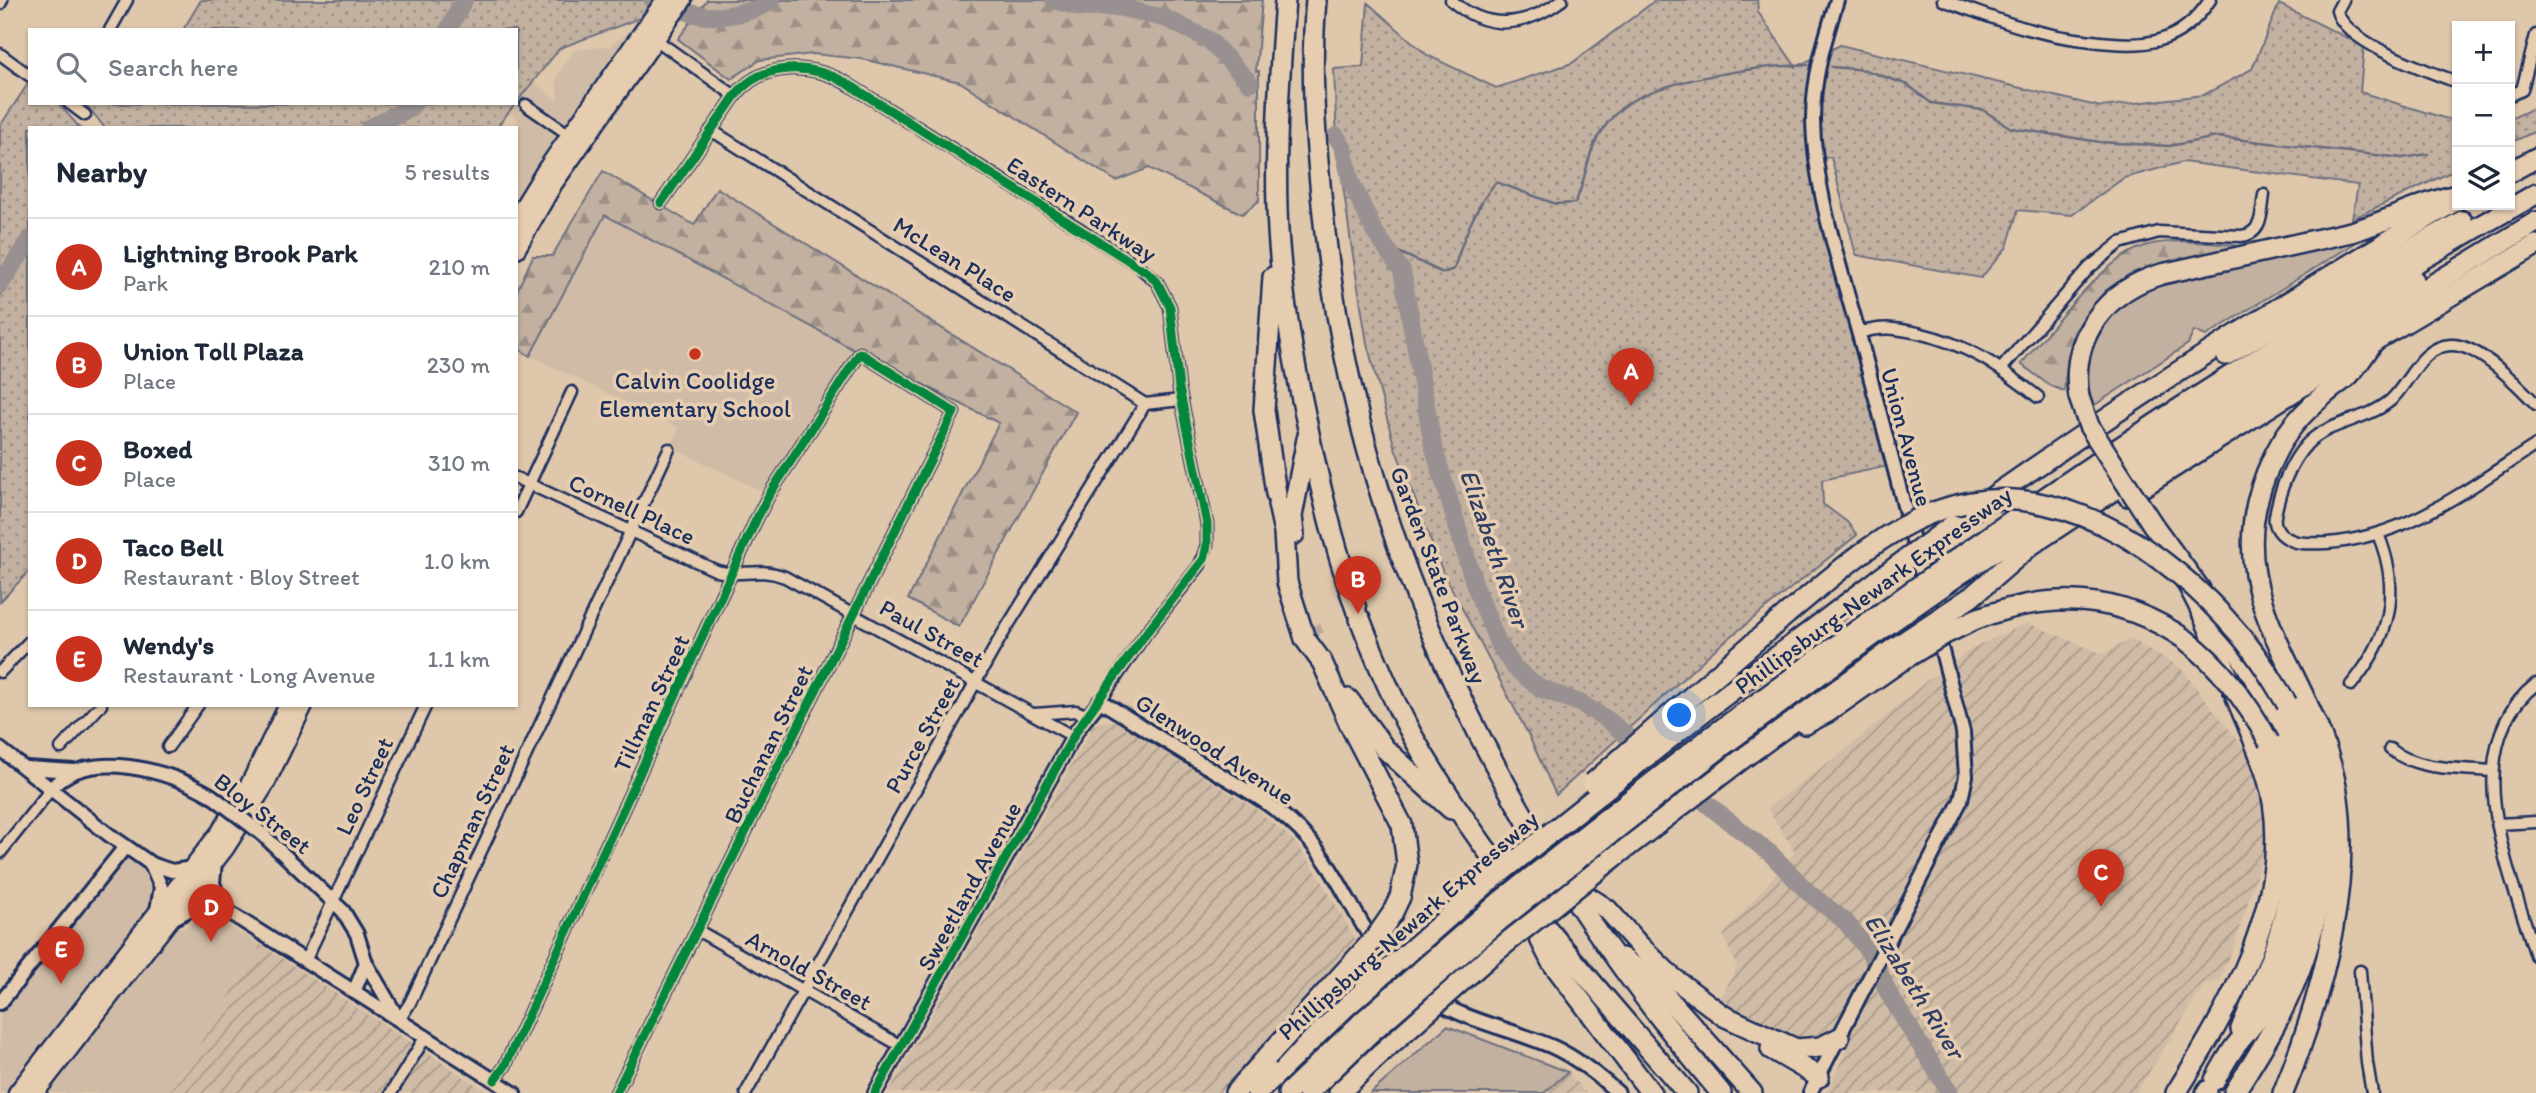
<!DOCTYPE html>
<meta charset="utf-8">
<style>
body{margin:0;font-family:Itim,sans-serif;background:#f6f6f7;color:#1f2937}
.controls{position:absolute;right:21px;top:21px;display:grid;overflow:hidden;border-radius:0px;box-shadow:0 2px 5px #0004}
.controls button{width:63px;height:63px;display:grid;place-items:center;padding:0;border:0;border-bottom:2px solid #e0e1e3;background:#fff;color:#1f2937;font:35px sans-serif}
.you{position:absolute;left:1680px;top:716px;width:24px;height:24px;margin:-18px;border:5px solid #fff;border-radius:50%;background:#1a73e8;box-shadow:0 0 0 10px #1a73e833}
.badge{display:grid;place-items:center;width:46px;height:46px;border-radius:50%;background:#c8321e;color:#fff;font-size:23px;font-weight:700}
.pin{position:absolute;translate:-50% -58px;filter:drop-shadow(0 2px 4px #0008)}
.pin::after{content:'';position:absolute;top:37px;width:24px;height:21px;background:inherit;clip-path:polygon(0 0,100% 0,50% 100%)}
.list{margin:0;padding:0;list-style:none}
h2{display:flex;justify-content:space-between;align-items:center;height:91px;margin:0;padding:0 28px;font-size:30px}
h2 small{font-size:23px;font-weight:400;color:#747a83}
.list li{display:grid;grid-template-columns:46px 1fr auto;gap:21px;align-items:center;box-sizing:border-box;height:98px;padding:0 28px;border-top:2px solid #e0e1e3}
.list b{display:block;font-size:26px;white-space:nowrap}
.list p{margin:0;font-size:23px;white-space:nowrap;color:#747a83}
.list em{font-size:23px;font-style:normal;color:#747a83}
.icon{flex:none;width:38px;height:38px;fill:none;stroke:currentColor;stroke-width:2;stroke-linecap:round;stroke-linejoin:round}
.map{position:relative;flex:none;width:2536px;height:1093px;overflow:hidden}
.search{position:absolute;background:#fff;box-shadow:0 2px 5px #0004;left:28px;top:28px;width:490px;height:77px;display:flex;align-items:center;gap:18px;box-sizing:border-box;padding:0 24px;border-radius:0px;color:#747a83;font-size:26px}
.panel{position:absolute;background:#fff;box-shadow:0 2px 5px #0004;left:28px;top:126px;width:490px;height:581px;border-radius:0px}
.map>svg:first-child{display:block}
</style>
<div class="map">
<svg width="2536" height="1093" viewBox="0 0 2536 1093">
<defs>
<pattern id="industrial-furrows" width="10" height="10" patternUnits="userSpaceOnUse" patternTransform="scale(1.75)"><rect width="10" height="10" fill="#d0bca6"/><path d="M-1 1l2-2M0 10L10 0M9 11l2-2" fill="none" stroke="#a8998a"/></pattern>
<pattern id="forest-firs" width="22" height="20" patternUnits="userSpaceOnUse" patternTransform="scale(1.75)"><rect width="22" height="20" fill="#c2b1a0"/><path d="M5 1l3.5 6h-7zM16 11l3.5 6h-7z" fill="#9d9086"/></pattern>
<pattern id="park-dots" width="8" height="8" patternUnits="userSpaceOnUse" patternTransform="scale(1.75)"><rect width="8" height="8" fill="#c2b1a0"/><path d="M2 2h.1M6 6h.1" fill="none" stroke="#9d9086" stroke-width="1.8" stroke-linecap="round"/></pattern>
</defs>
<rect width="100%" height="100%" fill="#dfc7ac"/>
<filter id="ink" filterUnits="userSpaceOnUse"><feTurbulence type="fractalNoise" baseFrequency=".0143" numOctaves="2"/><feDisplacementMap in="SourceGraphic" scale="14" xChannelSelector="R" yChannelSelector="G"/><feConvolveMatrix kernelMatrix="1 2 1 2 8 2 1 2 1" color-interpolation-filters="sRGB"/></filter>
<g filter="url(#ink)">
<g fill="#d0bca6">
<path d="M634 29 516 200V128H513L518 120 509 113 534 82 558 101 556 77 574 50 609 46Z"/>
<path d="M605 215 853 345 860 353 769 495 671 447 679 428 530 356Z"/>
<path d="M125 847 151 864 160 898 18 1093H0V1004Z"/>
<path d="M199 917 218 920 261 945 169 1093H34L165 926 185 928Z"/>
</g>
<g fill="url(#industrial-furrows)">
<path d="M2028 623 2103 654 2131 639 2181 668 2249 755 2256 771 2266 816V845L2235 943 2219 981 2205 984 2136 1093H1826L1852 1038 1795 1042 1718 1003 1737 967 1723 935 1795 852 1767 808 1845 750 1928 680 1978 645Z"/>
<path d="M1102 721H1114L1256 809 1294 841 1318 874 1356 940 1220 1093H888L1093 726Z"/>
<path d="M261 945 489 1093H169Z"/>
<path d="M1568 1072 1586 1093H1544Z"/>
</g>
<g fill="#c2b1a0" stroke="#6e707f" stroke-width="2">
<path d="M2359 238 2360 240 2206 336 2194 331 2188 344 2090 408 2085 374 2090 345 2114 308 2147 286Z"/>
<path d="M1447 1026 1568 1072 1544 1093H1371Z"/>
</g>
<g fill="url(#forest-firs)" stroke="#6e707f" stroke-width="2">
<path d="M707 0H1262L1256 71H1259V201L1242 214 1149 168 1116 181 960 82 862 59 813 54 760 60 731 79 678 39Z"/>
<path d="M603 171 694 225 717 188 1076 412 959 627 908 599 999 423 860 353 605 215 530 356 516 347V293L533 256H552Z"/>
<path d="M2180 241 2234 245 2238 249 2158 265 2130 274 2105 291 2074 332 2067 366 2064 391 2049 385 2021 364C2051 330 2101 261 2142 247 2154 242 2167 242 2180 241Z"/>
</g>
<g fill="url(#park-dots)" stroke="#6e707f" stroke-width="2">
<path d="M201 0H653L640 18 560 48 516 103V30H183Z"/>
<path d="M1656 0H1757L1758 12 1796 67 1840 45 2101 107 2204 95 2252 69 2279 4 2364 46 2360 92 2457 122V169L2352 219 2358 185 2183 162 2124 178 2072 215 2018 210 2007 247 1981 278 1856 255 1831 157 1817 159 1893 465 1822 480 1823 504 1847 522 1857 535 1713 651 1556 795 1528 734 1442 570 1394 445 1367 343 1351 243 1337 142 1334 69 1363 67 1368 3 1427 55 1496 88 1572 63Z"/>
<path d="M29 82 30 103H58L80 128H30V570L0 602V126Z"/>
<path d="M516 103 496 128H105L86 104Z"/>
<path d="M2536 107V131L2510 143V119Z"/>
</g>
<g fill="none" stroke-linecap="round" stroke-linejoin="round">
<g stroke="#676a7d" stroke-width="2.5">
<path d="M1832 67 1865 70 1908 85 1931 103 1983 110 2011 128 2100 142 2169 146 2217 137 2402 158 2428 154"/>
<path d="M1384 245 1443 273 1454 269C1463 238 1475 207 1496 182L1556 204 1575 203C1586 182 1586 156 1598 137 1606 124 1617 110 1630 102 1670 78 1761 66 1808 65"/>
</g>
<g stroke="#999191" stroke-width="18">
<path d="M653 0C670 5 690 15 707 16 726 17 758 12 772 0"/>
<path d="M1054 0 1082 8 1119 7 1167 19 1209 40 1250 83"/>
<path d="M448 30 464 0"/>
<path d="M369 128 409 109 414 103"/>
<path d="M1336 136 1343 147 1351 182 1374 231 1402 271 1433 445 1475 586 1498 643 1514 667 1528 679 1542 689 1580 703 1608 720 1717 812 1771 854 1809 893 1846 922 1870 953 1890 996 1950 1093"/>
<path d="M0 285 30 239"/>
</g>
<path stroke="#b8a99c" stroke-width="19" stroke-dasharray="19 10" stroke-linecap="butt" d="M1311 627 1315 636"/>
<g stroke="#1b2f5e" stroke-width="15">
<g id="minor">
<path d="M1451 0C1487 32 1525 27 1562 0"/>
<path d="M1943 0C1996 19 2034 35 2092 41 2143 47 2179 47 2210 0"/>
<path d="M2343 0 2337 11C2345 43 2428 71 2457 82"/>
<path d="M0 4 2 0"/>
<path d="M110 30 127 0"/>
<path d="M655 39 735 96"/>
<path d="M0 54 30 76"/>
<path d="M2510 95 2522 90 2536 35"/>
<path d="M69 103 85 115"/>
<path d="M526 105 571 136"/>
<path d="M711 130 1145 404 1181 400"/>
<path d="M661 203 735 96C762 61 812 63 848 84L1136 264 1157 282 1170 307 1179 388 1207 524V545L1200 565 1146 633 1100 701"/>
<path d="M1858 333C1883 326 1893 328 1918 333 1969 345 1997 365 2038 397"/>
<path d="M2001 369 2089 268 2120 243 2159 232 2241 236C2263 234 2261 213 2264 195"/>
<path d="M2536 404C2518 385 2478 344 2451 345 2421 346 2410 382 2391 400 2367 421 2329 421 2307 444 2290 462 2279 492 2275 516 2273 527 2281 536 2291 540 2301 545 2316 543 2327 543 2408 537 2470 487 2536 445"/>
<path d="M516 478 717 571C741 578 757 566 785 577L1074 737"/>
<path d="M516 512 572 392"/>
<path d="M0 672 30 641"/>
<path d="M2536 684C2454 749 2511 875 2536 956"/>
<path d="M2351 685C2390 638 2402 592 2378 534"/>
<path d="M1035 714 1076 711 1088 716"/>
<path d="M168 747 198 705"/>
<path d="M61 748 101 705"/>
<path d="M2390 749C2417 771 2460 768 2493 771"/>
<path d="M2497 824 2536 822"/>
<path d="M0 853 51 789"/>
<path d="M697 930 901 1046"/>
<path d="M305 961 426 705"/>
<path d="M2360 971 2367 1063 2372 1093"/>
<path d="M399 1020 410 1003 669 449"/>
<path d="M495 1080 505 1066 756 520 769 495 860 353 954 412 616 1093"/>
<path d="M391 1093 426 1036"/>
<path d="M746 1093 999 640 1145 404"/>
</g>
</g>
<g stroke="#1b2f5e" stroke-width="18">
<g id="tertiary">
<path d="M0 749 108 834 151 864 172 871 193 868"/>
<path d="M26 768 74 771"/>
<path d="M51 789C86 746 172 771 212 796"/>
<path d="M261 833 343 911 357 934 366 963 396 1015"/>
<path d="M215 862 213 883 222 908"/>
<path d="M151 864 161 887 157 910"/>
<path d="M176 917 200 904 222 908 514 1093"/>
<path d="M354 992 366 963"/>
<path d="M0 1003 125 847"/>
<path d="M875 1093 1077 730 1100 701C1135 722 1169 744 1204 765 1241 787 1280 807 1308 839 1349 884 1363 948 1412 985 1458 1021 1502 1025 1553 1047 1577 1058 1598 1075 1618 1093"/>
<path d="M1810 1093 1961 800 1966 776 1963 732C1930 601 1895 472 1861 342 1842 272 1814 191 1813 119 1813 78 1825 39 1837 0"/>
</g>
</g>
<g stroke="#1b2f5e" stroke-width="23">
<g id="trunk">
<path d="M516 220 546 171 666 0"/>
<path d="M516 248 553 183 682 0"/>
<path d="M18 1093 221 832 251 783 289 705"/>
<path d="M34 1093 225 847 264 785 303 705"/>
</g>
</g>
<g stroke="#1b2f5e" stroke-width="24">
<g id="motorway">
<path d="M1285 0C1280 69 1275 138 1277 208 1279 279 1291 349 1306 419 1319 484 1334 547 1356 609"/>
<path d="M1316 0C1310 68 1315 136 1322 204 1354 541 1504 837 1721 1093"/>
<path d="M2510 172 2536 158"/>
<path d="M1273 277 1264 410 1276 494"/>
<path d="M2226 355 2335 291 2462 221"/>
<path d="M2079 397C2069 338 2106 290 2162 274L2351 232C2386 222 2418 204 2453 196"/>
<path d="M2128 496 2374 341 2536 245"/>
<path d="M1278 504 1284 532 1287 582 1305 639 1322 662 1350 725 1402 825 1407 864 1400 897"/>
<path d="M1953 525C2116 408 2284 302 2457 200"/>
<path d="M2153 525 2200 589"/>
<path d="M1294 534 1292 516 1307 439"/>
<path d="M1961 556C2146 425 2338 305 2536 194"/>
<path d="M1963 572 2227 396 2414 280"/>
<path d="M1971 597 2031 545 2230 413 2379 317 2536 222"/>
<path d="M1360 619C1375 658 1392 698 1412 735 1486 866 1589 979 1687 1093"/>
<path d="M1976 619C2050 591 2119 593 2186 640"/>
<path d="M1348 699 1385 749 1451 809"/>
<path d="M1677 709 1787 614"/>
<path d="M1694 719 1878 580"/>
<path d="M1805 724 1828 712 1901 661"/>
<path d="M1712 736 1888 608"/>
<path d="M1725 744 1890 623"/>
<path d="M1617 855 1746 756 1893 649"/>
<path d="M1571 886 1607 909 1639 945 1672 977 1724 1016 1796 1049 1821 1047 1839 1038"/>
<path d="M1529 917 1551 961 1651 1093"/>
<path d="M1622 958 1650 978 1752 1093"/>
<path d="M2241 1029C2251 1004 2263 980 2272 955 2298 885 2300 810 2269 742"/>
<path d="M1771 1049 1819 1077"/>
<path d="M2215 1080C2221 1069 2227 1058 2234 1048 2246 1032 2260 1018 2269 1001 2305 930 2321 834 2294 758 2276 708 2244 662 2217 618"/>
<path d="M1235 1093 1267 1057"/>
<path d="M1257 1093 1348 1005"/>
<path d="M1288 1093 1363 1021"/>
<path d="M1308 1093 1371 1032"/>
<path d="M1339 1093 1381 1053"/>
<path d="M2176 1093C2228 1009 2290 905 2273 802 2267 767 2251 734 2238 702 2222 661 2207 618 2185 580"/>
<path d="M2206 1093 2207 1091"/>
<path d="M2234 1093C2250 1067 2267 1042 2280 1015 2316 944 2338 850 2317 772 2310 748 2299 726 2287 704"/>
<path d="M2283 1093C2319 1004 2351 895 2338 798 2320 672 2205 596 2274 456 2285 433 2304 411 2324 395 2332 388 2341 382 2349 375 2358 365 2366 352 2374 341"/>
</g>
</g>
<use href="#minor" stroke="#e7cdaf" stroke-width="10"/>
<use href="#tertiary" stroke="#e7cdaf" stroke-width="12"/>
<use href="#trunk" stroke="#e7cdaf" stroke-width="18"/>
<use href="#motorway" stroke="#e7cdaf" stroke-width="19"/>
<g stroke="#1b2f5e" stroke-width="18" stroke-linecap="butt">
<path id="tertiary-bridge" d="M212 796 261 833"/>
</g>
<g stroke="#1b2f5e" stroke-width="24" stroke-linecap="butt">
<g id="motorway-bridge">
<path d="M2079 397 2089 426 2153 525"/>
<path d="M1878 580 1953 525"/>
<path d="M1888 608 1961 556"/>
<path d="M1787 614C1832 577 1879 533 1934 512 2049 468 2168 549 2239 634 2258 656 2272 679 2287 704"/>
<path d="M1890 623 1963 572"/>
<path d="M2186 640C2221 667 2248 703 2269 742"/>
<path d="M1893 649 1971 597"/>
<path d="M1901 661 1945 634 1976 619"/>
<path d="M1593 783 1677 709"/>
<path d="M1348 1005 1485 885 1694 719"/>
<path d="M1363 1021 1502 900 1712 736"/>
<path d="M1371 1032 1500 920 1725 744"/>
<path d="M1381 1053 1490 956 1617 855"/>
<path d="M1267 1057 1376 937 1392 914 1400 897"/>
</g>
</g>
<use href="#tertiary-bridge" stroke="#e7cdaf" stroke-width="12"/>
<use href="#motorway-bridge" stroke="#e7cdaf" stroke-width="19"/>
<g stroke="#e7cdaf" stroke-width="13">
<g id="cycleway">
<path d="M661 203 735 96C762 61 812 63 848 84L1147 272 1157 282 1170 307 1179 388 1207 524V545L1204 559 1146 633 1077 730 875 1093"/>
<path d="M495 1080 505 1066 756 520 769 495 860 353 954 412 616 1093"/>
</g>
</g>
<use href="#cycleway" stroke="#00873e" stroke-width="9"/>
</g>
</g>
<circle fill="#c8321e" stroke="#e7cdaf" stroke-width="2.5" cx="695" cy="354" r="7"/>
<g text-anchor="middle" dominant-baseline="central" stroke-width="7" stroke-linejoin="round" paint-order="stroke">
<g font-size="24" fill="#1b2f5e" stroke="#e7cdaf">
<text transform="translate(1082 209) rotate(33)">Eastern Parkway</text>
<text transform="translate(955 259) rotate(32)">McLean Place</text>
<text transform="translate(1907 437) rotate(75)">Union Avenue</text>
<text transform="translate(632 509) rotate(25)">Cornell Place</text>
<text transform="translate(1439 575) rotate(69)">Garden State Parkway</text>
<text transform="translate(1873 590) rotate(-36)">Phillipsburg-Newark Expressway</text>
<text transform="translate(932 633) rotate(29)">Paul Street</text>
<text transform="translate(651 703) rotate(-65)">Tillman Street</text>
<text transform="translate(922 735) rotate(-61)">Purce Street</text>
<text transform="translate(768 744) rotate(-64)">Buchanan Street</text>
<text transform="translate(1215 749) rotate(33)">Glenwood Avenue</text>
<text transform="translate(364 786) rotate(-65)">Leo Street</text>
<text transform="translate(263 813) rotate(38)">Bloy Street</text>
<text transform="translate(472 821) rotate(-65)">Chapman Street</text>
<text transform="translate(969 886) rotate(-61)">Sweetland Avenue</text>
<text transform="translate(1408 925) rotate(-41)">Phillipsburg-Newark Expressway</text>
<text transform="translate(809 970) rotate(29)">Arnold Street</text>
</g>
<g font-size="24" fill="#1b2f5e" stroke="#e7cdaf">
<text x="695" y="380">Calvin Coolidge<tspan x="695" dy="28">Elementary School</tspan></text>
</g>
<g font-size="26" font-style="italic" fill="#2e3e66" stroke="#e7cdaf">
<text transform="translate(1495 548) rotate(71)">Elizabeth River</text>
<text transform="translate(1915 986) rotate(58)">Elizabeth River</text>
</g>
</g>
</svg>
<div class="controls">
<button>+</button>
<button>−</button>
<button><svg class="icon" aria-label="layers" viewBox="0 0 24 24"><path d="M12 4l9 5-9 5-9-5zM3 14l9 5 9-5"/></svg></button>
</div>
<div class="you"></div>
<div class="pin badge" style="left:1631px;top:406px">A</div>
<div class="pin badge" style="left:1358px;top:614px">B</div>
<div class="pin badge" style="left:2101px;top:907px">C</div>
<div class="pin badge" style="left:211px;top:942px">D</div>
<div class="pin badge" style="left:61px;top:984px">E</div>
<div class="search"><svg class="icon" aria-label="search" viewBox="0 0 24 24"><circle cx="10" cy="10" r="6"/><path d="M15 15l6 6"/></svg>Search here</div>
<section class="panel">
<h2>Nearby<small>5 results</small></h2>
<ul class="list">
<li><span class="badge">A</span><div><b>Lightning Brook Park</b><p>Park</p></div><em>210 m</em></li>
<li><span class="badge">B</span><div><b>Union Toll Plaza</b><p>Place</p></div><em>230 m</em></li>
<li><span class="badge">C</span><div><b>Boxed</b><p>Place</p></div><em>310 m</em></li>
<li><span class="badge">D</span><div><b>Taco Bell</b><p>Restaurant · Bloy Street</p></div><em>1.0 km</em></li>
<li><span class="badge">E</span><div><b>Wendy's</b><p>Restaurant · Long Avenue</p></div><em>1.1 km</em></li>
</ul>
</section>
</div>
